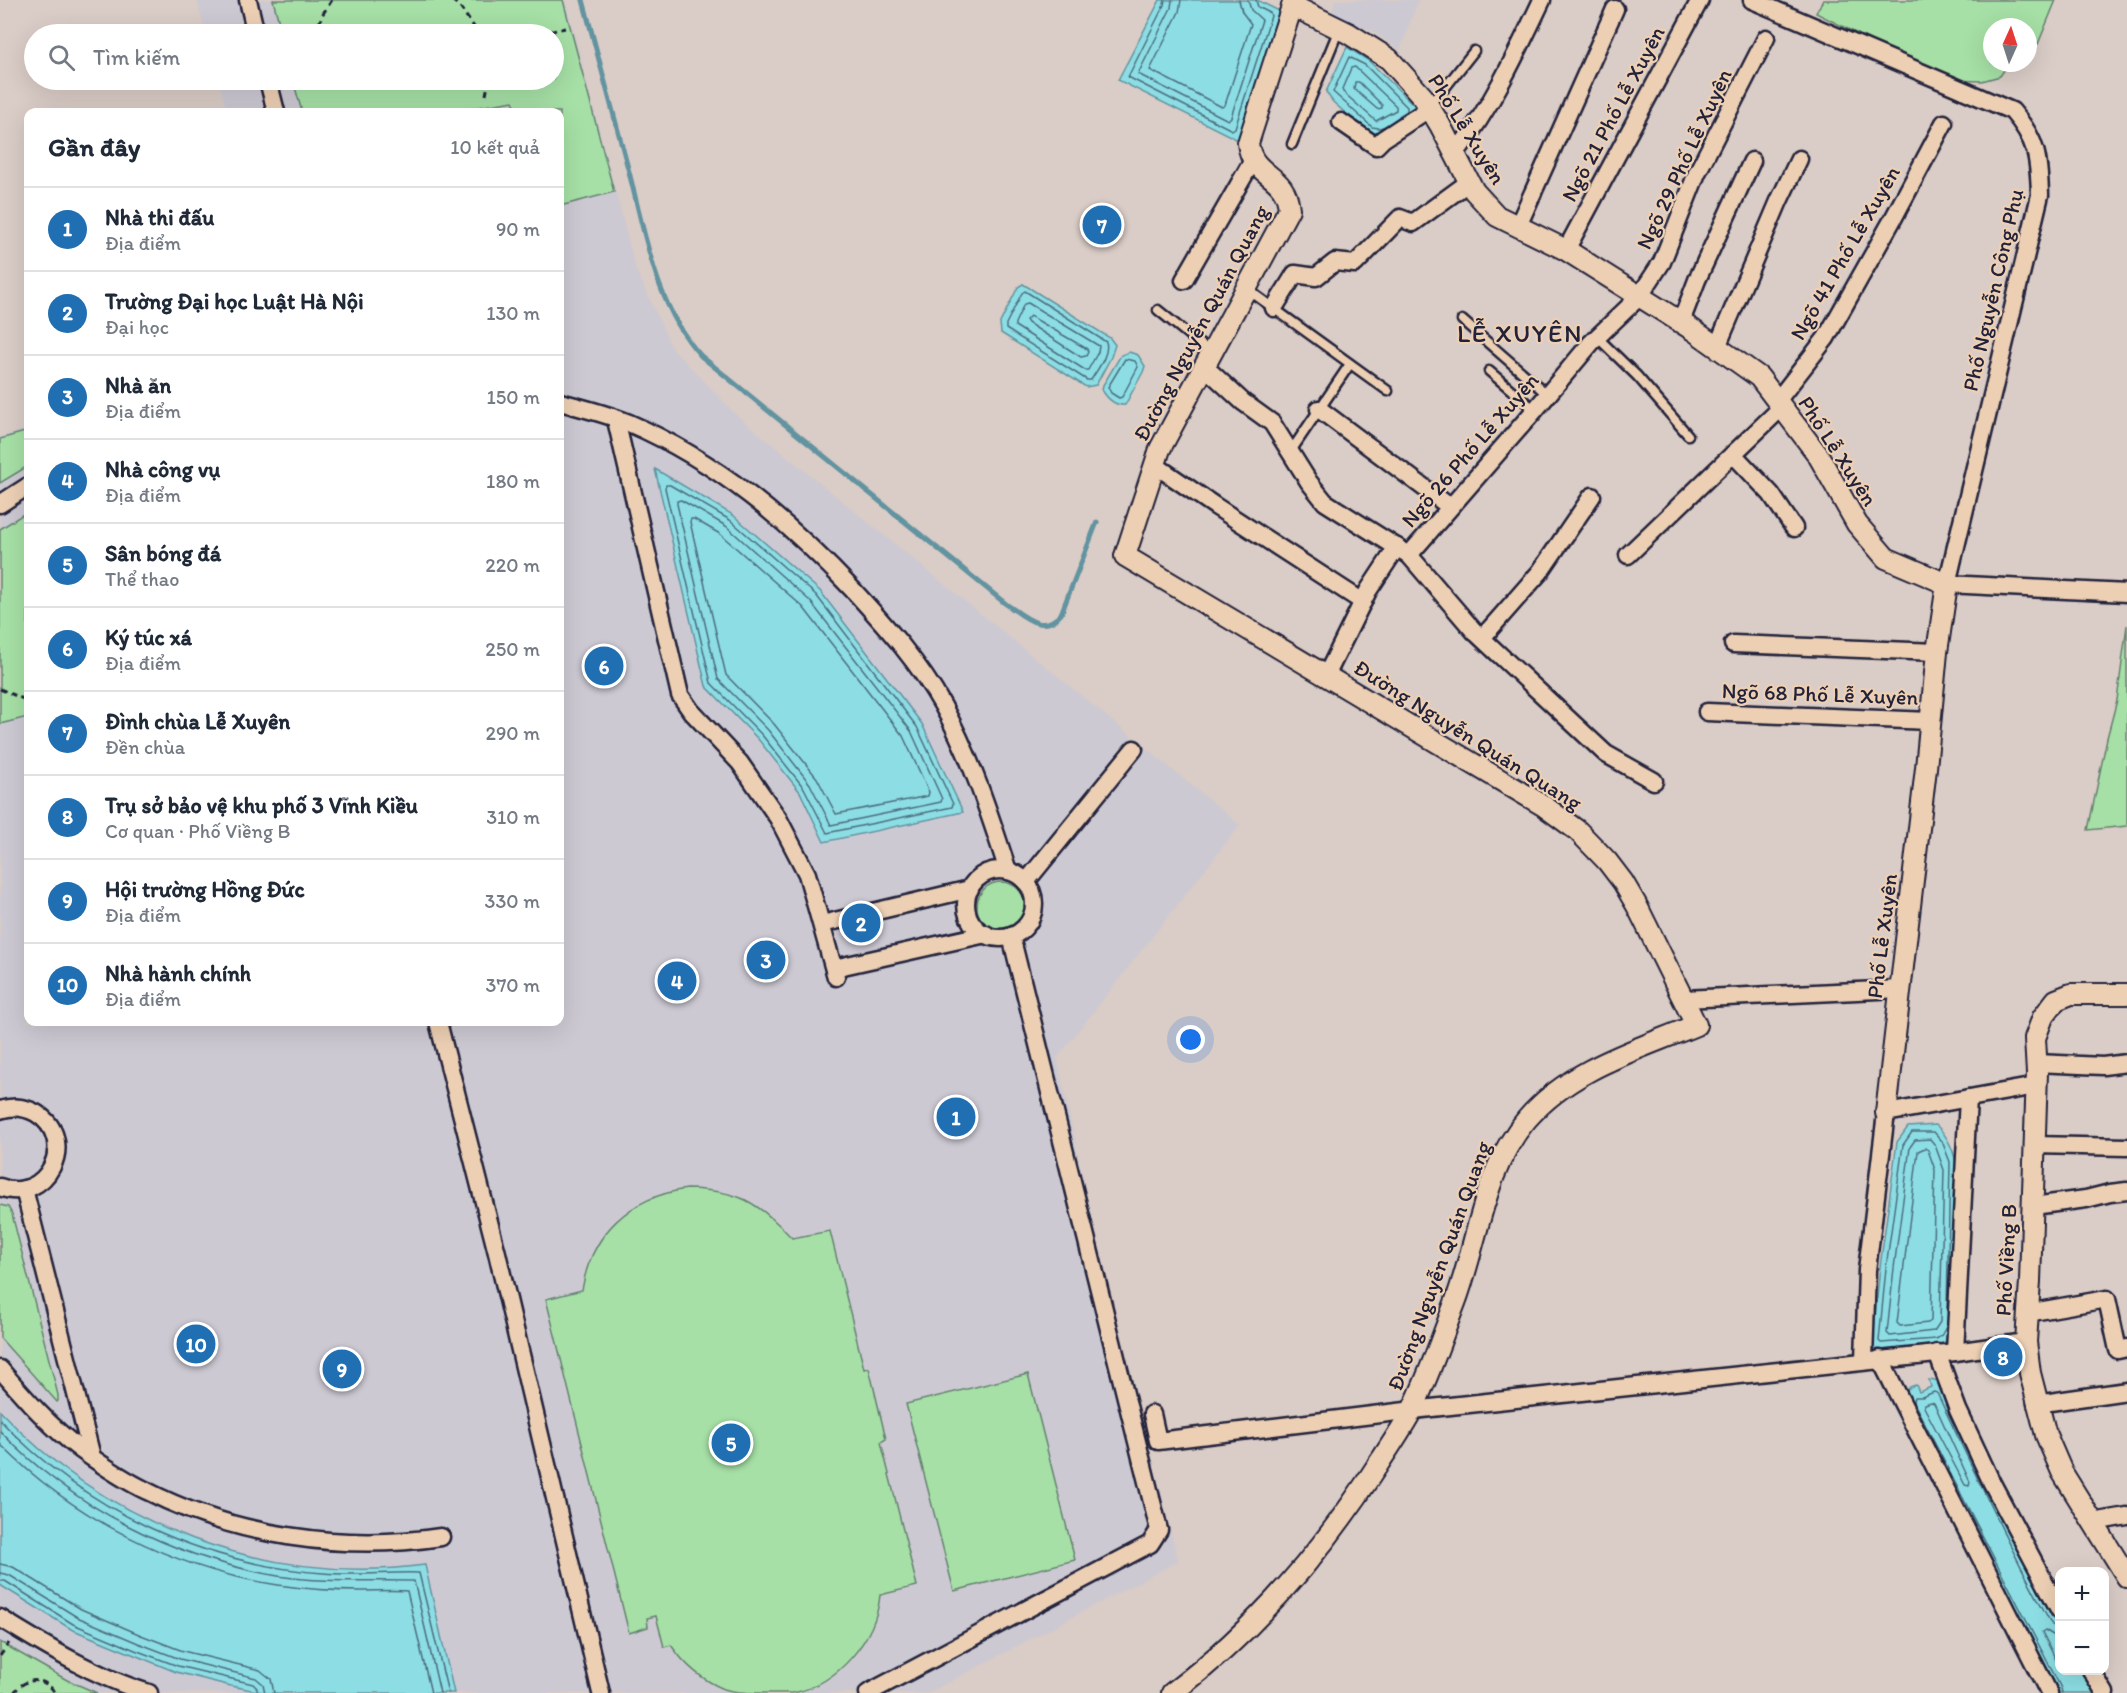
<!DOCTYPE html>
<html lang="vi">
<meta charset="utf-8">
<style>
body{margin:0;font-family:Itim,sans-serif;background:#f2f2f3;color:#1f2937}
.controls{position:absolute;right:18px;bottom:18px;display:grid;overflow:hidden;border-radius:12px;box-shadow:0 6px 24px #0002}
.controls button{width:54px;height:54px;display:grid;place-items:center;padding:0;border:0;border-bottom:2px solid #e0e1e3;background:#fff;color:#1f2937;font:30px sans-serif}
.compass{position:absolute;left:1983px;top:18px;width:54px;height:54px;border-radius:50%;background:#fff;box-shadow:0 6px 24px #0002;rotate:3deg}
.you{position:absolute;left:1191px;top:1040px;width:21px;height:21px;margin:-15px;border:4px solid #fff;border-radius:50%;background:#1a73e8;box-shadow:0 0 0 9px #1a73e833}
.badge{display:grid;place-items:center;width:39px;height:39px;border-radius:50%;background:#1f6fb2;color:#fff;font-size:20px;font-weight:700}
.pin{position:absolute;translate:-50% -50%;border:3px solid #fff;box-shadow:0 2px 6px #0006}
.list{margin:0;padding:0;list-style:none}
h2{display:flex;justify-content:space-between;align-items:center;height:78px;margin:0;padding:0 24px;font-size:26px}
h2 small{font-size:20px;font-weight:400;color:#747a83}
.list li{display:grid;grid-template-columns:39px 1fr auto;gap:18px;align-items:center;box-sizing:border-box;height:84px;padding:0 24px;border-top:2px solid #e0e1e3}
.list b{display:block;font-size:22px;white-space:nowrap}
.list p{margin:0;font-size:20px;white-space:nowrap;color:#747a83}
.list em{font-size:20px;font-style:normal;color:#747a83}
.icon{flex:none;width:33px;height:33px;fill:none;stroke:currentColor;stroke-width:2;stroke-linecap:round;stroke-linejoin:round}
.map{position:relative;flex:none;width:2127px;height:1693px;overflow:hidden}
.search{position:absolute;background:#fff;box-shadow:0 6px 24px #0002;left:24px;top:24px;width:540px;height:66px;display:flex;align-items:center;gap:15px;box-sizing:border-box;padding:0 21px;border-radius:33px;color:#747a83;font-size:22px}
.panel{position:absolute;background:#fff;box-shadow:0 6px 24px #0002;left:24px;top:108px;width:540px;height:918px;border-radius:12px}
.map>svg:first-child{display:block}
</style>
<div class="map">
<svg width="2127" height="1693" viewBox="0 0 2127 1693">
<rect width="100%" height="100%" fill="#daccc6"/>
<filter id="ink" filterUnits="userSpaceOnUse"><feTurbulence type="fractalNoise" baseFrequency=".0167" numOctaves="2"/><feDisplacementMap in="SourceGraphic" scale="12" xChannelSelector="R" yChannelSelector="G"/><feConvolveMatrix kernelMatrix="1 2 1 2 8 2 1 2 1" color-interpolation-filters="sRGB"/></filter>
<g filter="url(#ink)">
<g fill="#ccc9d3">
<path d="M197 0H565L636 270 672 348 736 415 1240 825 1057 1058 1087 1197 1178 1561 928 1693H0V437L28 429V1022H560V112H227L218 80H554V34H206Z"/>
<path d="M1336 0H1418L1400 50 1372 31 1331 15Z"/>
</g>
<g fill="#a6e0a6" stroke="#648170" stroke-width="1.5">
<path d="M273 0H563L614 192 560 206V112H518L513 101 451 112H302L293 80H554V34H282Z"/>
<path d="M1823 0H2056L2038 44 2028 41V27H1992V63H2009L2000 76 1982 81 1949 80 1816 13Z"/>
<path d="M28 431V466L0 483V439Z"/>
<path d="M28 511V717L0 724V529Z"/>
<path d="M2127 625V826L2088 830 2107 738 2117 700Z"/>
<circle cx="1001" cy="906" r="24"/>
<path d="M687 1189C738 1190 757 1201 792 1238L830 1231 864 1369 869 1368 886 1439 881 1442 917 1586 880 1595C876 1639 838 1684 793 1693 783 1693 771 1693 760 1693 748 1693 736 1693 724 1689 702 1680 684 1664 671 1645L664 1647 656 1616 647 1618 648 1627 629 1633 546 1299 582 1290C591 1233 630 1197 687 1189Z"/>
<path d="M0 1205 8 1207 12 1214 58 1395V1401L57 1402 0 1338Z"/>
<path d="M1028 1374 1075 1560 954 1591 906 1404Z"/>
<path d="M0 1642 67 1680 97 1693H0Z"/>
</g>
<g fill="#8cdee4" stroke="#6293a0" stroke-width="1.5">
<path d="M1160 0H1257L1279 11 1238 140 1118 80Z"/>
<path d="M1347 47 1369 61 1419 110 1379 134 1368 133 1333 102 1326 92Z"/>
<path d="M1023 284 1110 338 1115 345 1111 357 1096 385 1086 387 1001 333 1000 323 1018 287Z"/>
<path d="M1129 352 1138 355 1145 366 1143 372 1125 405C1114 406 1107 398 1102 390L1103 385 1121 355Z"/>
<path d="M655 469 733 515 820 591 922 724 963 812 824 842 800 792 758 739 706 686Z"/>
<path d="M1936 1125C1948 1136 1955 1153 1957 1169L1950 1335 1945 1342 1937 1345 1889 1350 1872 1349 1880 1267 1897 1142 1908 1127Z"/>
<path d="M1929 1380 1935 1381 1940 1385 1991 1496 2059 1627 2060 1670 2083 1671 2096 1693H2057L1903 1395 1910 1387 1916 1385 1919 1392 1931 1387Z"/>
<path d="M0 1411C108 1526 267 1586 425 1565L454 1693H267L231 1686 176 1672 71 1629 0 1585Z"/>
</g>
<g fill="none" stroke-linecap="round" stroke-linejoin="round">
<g stroke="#4c6d7f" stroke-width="1.5">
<path d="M1165 0 1164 5 1128 77 1232 130 1235 128 1271 16 1270 13 1258 7 1256 0"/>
<path d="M1172 0 1171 8 1138 74 1228 120 1231 117 1262 20 1251 10 1248 0"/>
<path d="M1181 0 1179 12 1150 70 1222 107 1225 105 1251 24 1242 12 1239 0"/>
<path d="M1355 67 1396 106V110L1376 121 1343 92 1342 89 1351 68Z"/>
<path d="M1355 82H1359L1382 105V108L1377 109 1354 89Z"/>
<path d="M1386 126 1379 128 1372 127 1333 92 1349 57 1365 65 1407 107V111L1399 116"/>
<path d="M1025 291 1106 342C1110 354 1097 370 1091 380H1087L1006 329V324L1022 293Z"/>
<path d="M1028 303 1099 346 1098 352 1088 370H1085L1015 326V323L1024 304Z"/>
<path d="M1030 316 1087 349 1088 352 1086 356 1081 357 1028 323 1026 320Z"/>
<path d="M1125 359 1135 361 1138 367 1122 397 1119 398 1111 393 1108 387Z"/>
<path d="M666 485H670L730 520 816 595 917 727 953 804 952 807 827 833 804 788 762 735 711 683 665 488Z"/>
<path d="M681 500 726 526 810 601 911 731 942 799 941 802 831 825 810 784 768 730 718 679 677 504V501Z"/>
<path d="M691 519H694L720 534 803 607 903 736 929 792 928 796 836 814 817 778 774 724 726 675 690 522Z"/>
<path d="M1930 1139 1935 1145 1944 1170 1940 1322 1934 1331 1890 1336 1887 1333 1894 1268 1910 1147 1915 1140Z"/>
<path d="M1925 1148 1928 1150 1935 1170 1931 1321 1928 1323 1900 1326 1897 1323 1918 1151Z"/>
<path d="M1947 1325 1941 1336 1936 1339 1881 1343 1879 1341 1886 1268 1903 1145 1912 1132H1934L1942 1141 1950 1162 1947 1308"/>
<path d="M1931 1402 1934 1403 1970 1482 1969 1486 1965 1485 1924 1407 1925 1404Z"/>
<path d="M0 1420C84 1509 201 1564 323 1573 355 1576 388 1572 419 1573L448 1693"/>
<path d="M0 1431C72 1507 174 1558 278 1576 323 1583 368 1580 414 1581L440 1693"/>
<path d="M0 1444C73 1518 176 1570 278 1585 305 1589 333 1591 361 1591 376 1591 392 1590 407 1591L431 1693"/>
<path d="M0 1564 13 1567 81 1609 141 1635 183 1651 260 1670 271 1679 274 1693"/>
<path d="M0 1573 9 1575 77 1617 138 1643 180 1659 256 1678 263 1684 265 1693"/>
<path d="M0 1581H5L73 1624 135 1650 178 1666 253 1684 257 1688V1693"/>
<path d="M2060 1628 2052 1625C2010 1549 1974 1471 1937 1393L1934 1392 1922 1397H1914L1913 1401 2061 1688 2062 1693"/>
<path d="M2060 1635H2053L2045 1630 2042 1632 2060 1668"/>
</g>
<path stroke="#6293a0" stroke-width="5" d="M583 0C598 57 613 114 629 172 645 234 656 307 701 356L1006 604C1025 617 1043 635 1061 614L1097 522"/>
<g stroke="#22223b" stroke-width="13">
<g id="service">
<path d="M1428 105 1444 89 1474 51"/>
<path d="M1292 144 1339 29"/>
<path d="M1247 289 1388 391"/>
<path d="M1158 310 1211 353"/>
<path d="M1462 320 1548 395"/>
<path d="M1597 337 1637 376 1688 435"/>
<path d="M1489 371 1535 410"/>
<path d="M1291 451 1350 364"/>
</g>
</g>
<g stroke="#22223b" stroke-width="21">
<g id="minor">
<path d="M248 0 256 34"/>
<path d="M1752 0 2012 111C2037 140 2039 158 2040 195L1947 584 2127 593"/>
<path d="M268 80 276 112"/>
<path d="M1341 122 1376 146 1383 139 1430 108"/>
<path d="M1455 154C1491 108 1517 53 1542 0"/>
<path d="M1518 226 1615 9"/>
<path d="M1566 250 1700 0"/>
<path d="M1184 280 1253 160"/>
<path d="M1274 308 1295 274 1316 277 1335 262 1355 264 1400 218 1413 223 1469 182"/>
<path d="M1681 322 1697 280 1752 161"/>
<path d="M1717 347 1779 201 1799 159"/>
<path d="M1205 367 1243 402 1272 423 1309 482 1325 502 1409 555 1474 631 1606 754 1654 781"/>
<path d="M1777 401 1826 338 1893 219 1944 123"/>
<path d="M560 402C583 408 607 414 629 423 717 461 789 522 854 591 886 626 920 664 943 706 971 757 990 815 1008 871"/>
<path d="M1319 409 1450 507"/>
<path d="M616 420 680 695 691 711 740 763 778 818 807 874 836 977"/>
<path d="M1733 454 1771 494 1794 528"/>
<path d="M1155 465 1215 506 1363 602"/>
<path d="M0 504 28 486"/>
<path d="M1409 555 1535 410 1591 343 1639 297 1662 262 1697 173 1766 38"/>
<path d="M1628 555 1782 407"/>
<path d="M1482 638 1540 572 1592 496"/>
<path d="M1733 644 1937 652"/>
<path d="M1326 676 1368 591 1397 547"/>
<path d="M1707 712 1930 721"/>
<circle cx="1000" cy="904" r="34"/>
<path d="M1026 882 1134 749"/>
<path d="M822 924 970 889"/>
<path d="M834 968 986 934"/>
<path d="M1683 999 1900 989"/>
<path d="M438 1022 497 1253 601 1693"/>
<path d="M2036 1063 2103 1066 2127 1063"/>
<path d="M0 1110C12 1106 25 1107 36 1113 80 1140 46 1205 0 1187"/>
<path d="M2034 1145 2127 1147"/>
<path d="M24 1189 92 1457"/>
<path d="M2033 1206 2086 1199 2110 1193 2127 1191"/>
<path d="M2027 1313 2107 1299 2118 1350 2127 1348"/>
<path d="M1955 1352 1968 1098"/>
<path d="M1937 1353 1958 1410 1992 1483 2060 1611"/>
<path d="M1880 1359 2049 1693"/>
<path d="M1864 1360 1867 1270 1886 1113 2036 1086"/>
<path d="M0 1369C24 1397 51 1428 81 1450 102 1465 124 1480 147 1491 235 1536 344 1552 441 1537"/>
<path d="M2036 1404 2127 1391"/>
<path d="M1152 1414 1158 1441 1422 1409 1955 1352 2026 1342"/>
<path d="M2093 1522 2127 1516"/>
<path d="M0 1618C45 1646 98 1678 149 1693"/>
<path d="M2091 1670 2105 1693"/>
<path d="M868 1693 1150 1544 1159 1530 1011 936"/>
</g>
</g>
<g stroke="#22223b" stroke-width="24">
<g id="tertiary">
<path d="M1293 6 1348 33 1389 59 1423 97 1440 125 1474 191 1497 216 1566 250 1693 330 1759 377 1818 455 1857 524 1886 558 1947 584 1937 652 1926 768 1886 1113"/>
<path d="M2127 994H2071L2056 1000 2043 1017 2035 1038 2037 1073 2030 1281 2026 1342 2030 1373 2046 1435 2062 1472 2127 1577"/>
<path d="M1172 1693C1254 1631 1322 1552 1377 1466 1389 1448 1401 1430 1411 1412 1429 1377 1441 1339 1455 1303 1478 1242 1483 1170 1527 1119 1571 1068 1637 1050 1696 1025L1637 906 1623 882 1607 861 1578 831 1544 806 1125 556 1160 449 1289 209C1286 172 1252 178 1248 143L1294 0"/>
</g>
</g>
<g stroke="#22223b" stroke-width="3" stroke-dasharray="6 4.5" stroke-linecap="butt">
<path d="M452 0 459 6 479 34"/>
<path d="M316 34 322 15 332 0"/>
<path d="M540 34 565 28"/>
<path d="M345 80H346"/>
<path d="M486 95 489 80"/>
<path d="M0 689 28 701"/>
<path d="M0 1656 9 1643"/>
<path d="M14 1693C24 1677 45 1676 55 1693"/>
</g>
<use href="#service" stroke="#edd0b4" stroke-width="8"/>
<use href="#minor" stroke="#edd0b4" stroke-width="16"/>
<use href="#tertiary" stroke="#edd0b4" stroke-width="20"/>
</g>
</g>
<g text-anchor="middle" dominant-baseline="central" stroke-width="4.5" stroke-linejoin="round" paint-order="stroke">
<g font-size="22" fill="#22223b" stroke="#edd0b4">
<text transform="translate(1613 114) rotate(-62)">Ngõ 21 Phố Lễ Xuyên</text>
<text transform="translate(1467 129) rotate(58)">Phố Lễ Xuyên</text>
<text transform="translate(1684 159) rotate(-65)">Ngõ 29 Phố Lễ Xuyên</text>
<text transform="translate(1845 253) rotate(-60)">Ngõ 41 Phố Lễ Xuyên</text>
<text transform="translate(1993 290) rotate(-77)">Phố Nguyễn Công Phụ</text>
<text transform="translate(1201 323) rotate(-62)">Đường Nguyễn Quán Quang</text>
<text transform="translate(1470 450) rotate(-49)">Ngõ 26 Phố Lễ Xuyên</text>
<text transform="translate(1838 451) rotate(57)">Phố Lễ Xuyên</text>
<text transform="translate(1820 694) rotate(2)">Ngõ 68 Phố Lễ Xuyên</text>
<text transform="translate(1468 735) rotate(32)">Đường Nguyễn Quán Quang</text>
<text transform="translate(1882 936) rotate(-83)">Phố Lễ Xuyên</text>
<text transform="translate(2006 1260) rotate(-87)">Phố Viềng B</text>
<text transform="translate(1439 1266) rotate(-70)">Đường Nguyễn Quán Quang</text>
</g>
<g font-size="26" letter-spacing="1.5" fill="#22223b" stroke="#edd0b4">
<text x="1520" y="333">LỄ XUYÊN</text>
</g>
</g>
</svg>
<div class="controls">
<button>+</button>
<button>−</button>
</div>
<svg class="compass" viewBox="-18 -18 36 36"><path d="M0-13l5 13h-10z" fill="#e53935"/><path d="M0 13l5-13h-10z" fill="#747a83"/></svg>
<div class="you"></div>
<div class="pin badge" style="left:956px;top:1117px">1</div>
<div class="pin badge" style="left:861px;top:923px">2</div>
<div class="pin badge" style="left:766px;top:960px">3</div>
<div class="pin badge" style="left:677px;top:981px">4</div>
<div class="pin badge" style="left:731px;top:1443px">5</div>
<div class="pin badge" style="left:604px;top:666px">6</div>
<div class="pin badge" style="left:1102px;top:225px">7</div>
<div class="pin badge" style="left:2003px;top:1357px">8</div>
<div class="pin badge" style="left:342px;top:1369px">9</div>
<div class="pin badge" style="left:196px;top:1344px">10</div>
<div class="search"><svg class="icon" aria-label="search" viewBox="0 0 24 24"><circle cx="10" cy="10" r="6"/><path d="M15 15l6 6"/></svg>Tìm kiếm</div>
<section class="panel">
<h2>Gần đây<small>10 kết quả</small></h2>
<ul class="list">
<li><span class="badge">1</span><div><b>Nhà thi đấu</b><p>Địa điểm</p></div><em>90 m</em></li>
<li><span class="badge">2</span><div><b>Trường Đại học Luật Hà Nội</b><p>Đại học</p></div><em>130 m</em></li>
<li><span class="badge">3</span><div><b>Nhà ăn</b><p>Địa điểm</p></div><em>150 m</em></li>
<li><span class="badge">4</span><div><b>Nhà công vụ</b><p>Địa điểm</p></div><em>180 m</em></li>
<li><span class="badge">5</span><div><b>Sân bóng đá</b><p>Thể thao</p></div><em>220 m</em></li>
<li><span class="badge">6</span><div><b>Ký túc xá</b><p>Địa điểm</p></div><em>250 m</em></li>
<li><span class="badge">7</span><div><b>Đình chùa Lễ Xuyên</b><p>Đền chùa</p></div><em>290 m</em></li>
<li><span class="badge">8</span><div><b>Trụ sở bảo vệ khu phố 3 Vĩnh Kiều</b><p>Cơ quan · Phố Viềng B</p></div><em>310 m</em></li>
<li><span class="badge">9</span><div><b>Hội trường Hồng Đức</b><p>Địa điểm</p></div><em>330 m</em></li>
<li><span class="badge">10</span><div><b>Nhà hành chính</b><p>Địa điểm</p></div><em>370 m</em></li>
</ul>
</section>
</div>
